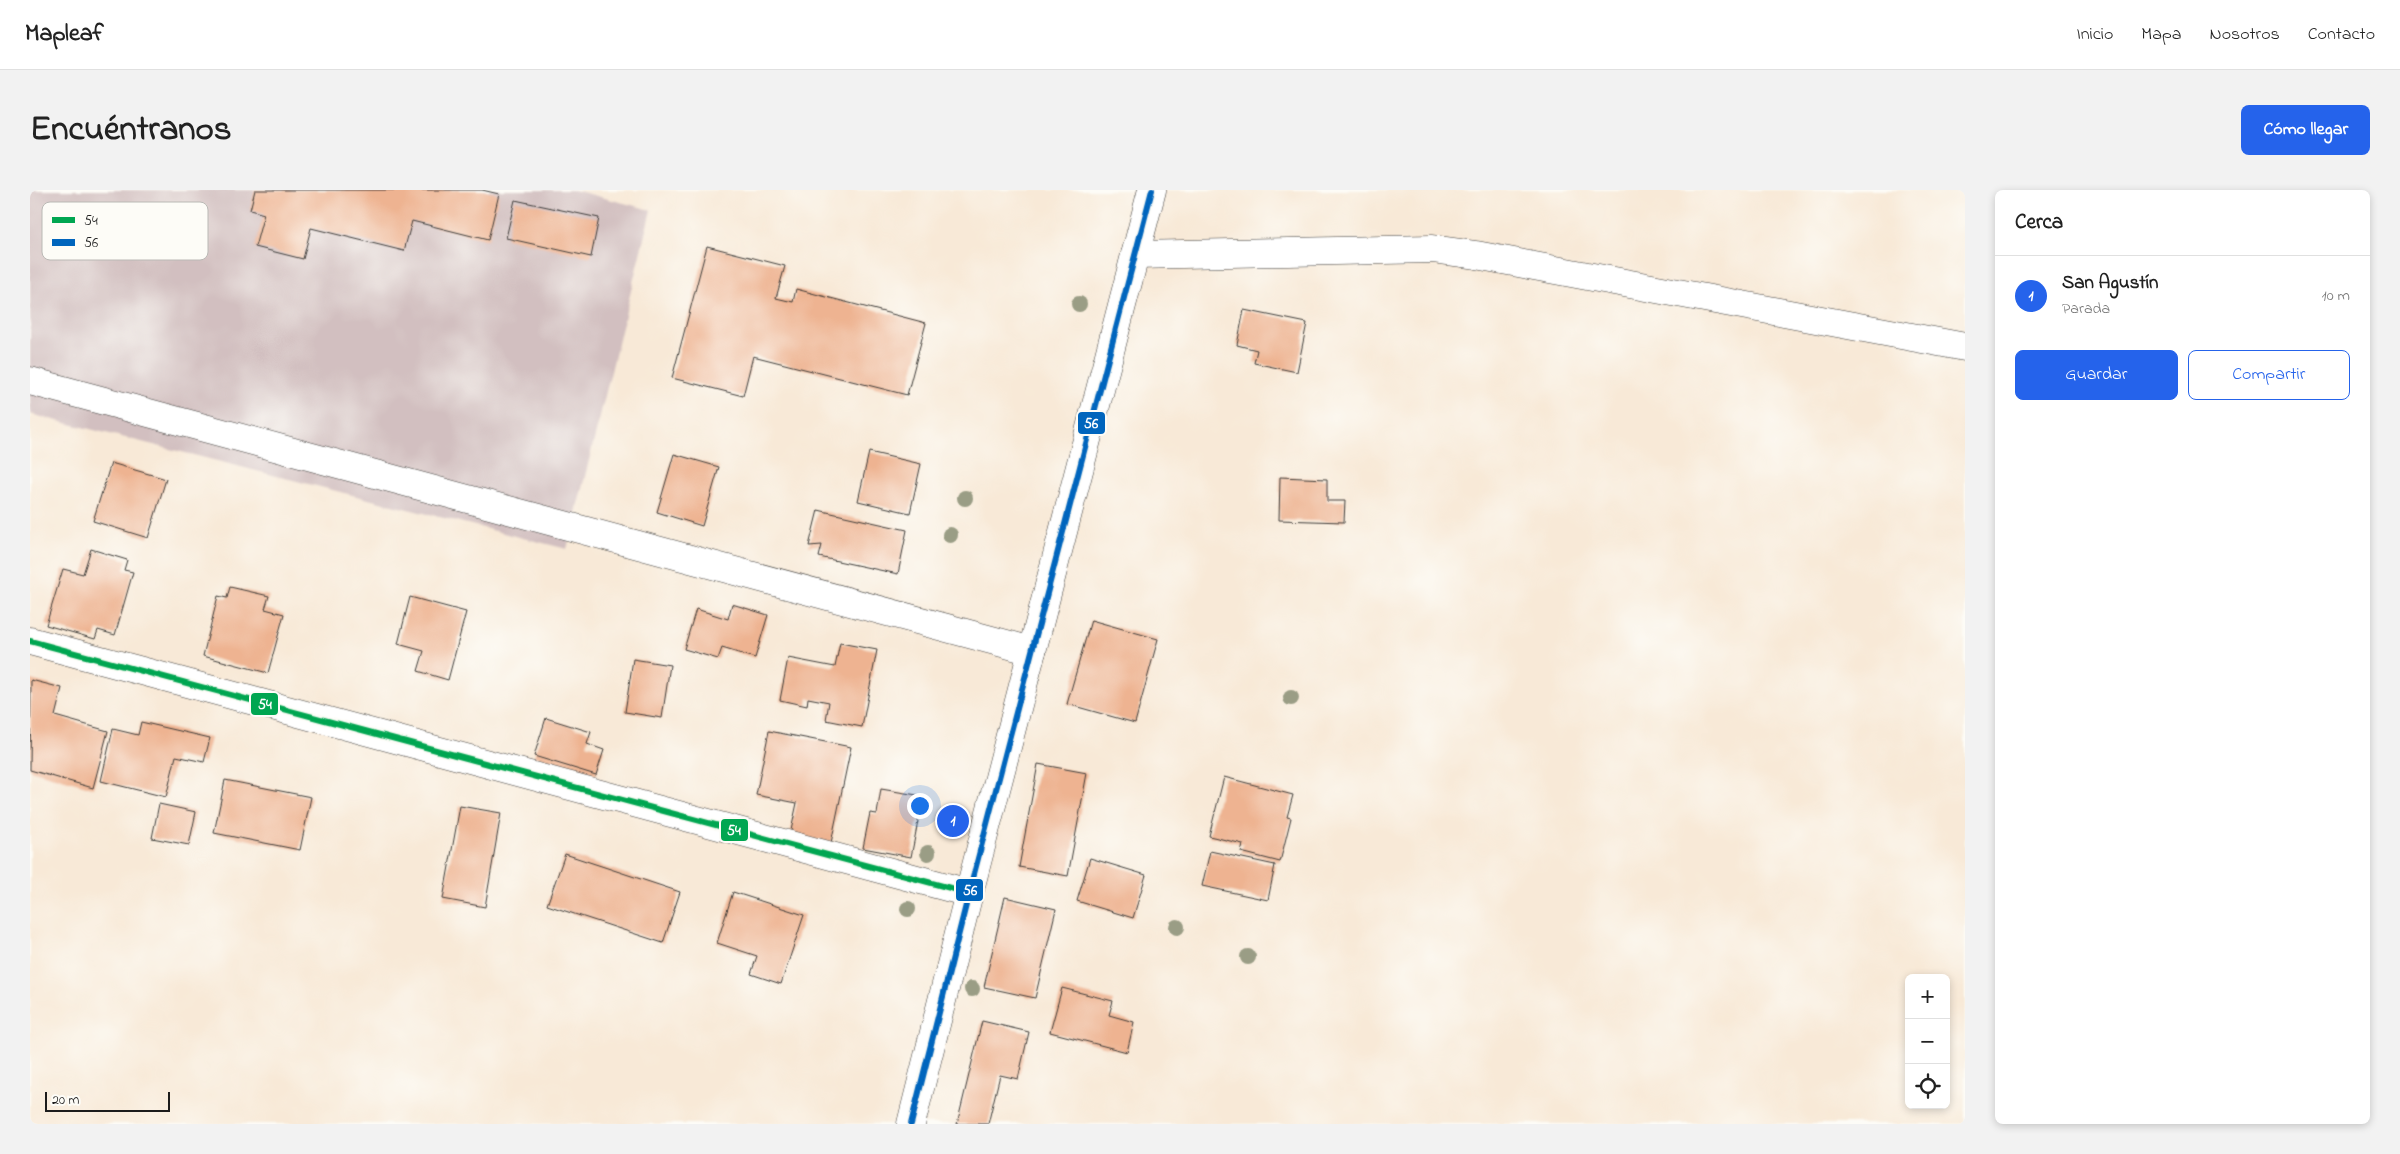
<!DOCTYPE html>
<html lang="es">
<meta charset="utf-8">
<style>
body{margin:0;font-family:"Indie Flower",sans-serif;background:#f2f2f2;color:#222}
.controls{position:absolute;right:15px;bottom:15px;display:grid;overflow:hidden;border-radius:8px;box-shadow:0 2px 8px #0003}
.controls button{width:45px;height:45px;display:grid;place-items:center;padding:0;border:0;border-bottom:1px solid #e0e0e0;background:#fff;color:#222;font:25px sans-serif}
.scale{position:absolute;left:15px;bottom:12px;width:125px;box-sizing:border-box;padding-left:5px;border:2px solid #1c1c1c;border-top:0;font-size:14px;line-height:18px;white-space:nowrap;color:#1c1c1c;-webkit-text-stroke:4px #fdfcf7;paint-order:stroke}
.you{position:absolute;left:889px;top:615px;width:18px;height:18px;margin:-12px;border:4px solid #fff;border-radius:50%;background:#1a73e8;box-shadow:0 0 0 8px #1a73e833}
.badge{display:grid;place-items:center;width:32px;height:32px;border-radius:50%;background:#2563eb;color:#fff;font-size:16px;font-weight:700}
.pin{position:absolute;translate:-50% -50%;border:2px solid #fff;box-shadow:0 1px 5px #0006}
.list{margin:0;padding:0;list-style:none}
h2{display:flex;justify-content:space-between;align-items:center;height:65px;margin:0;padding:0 20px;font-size:21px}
h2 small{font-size:16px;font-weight:400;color:#767676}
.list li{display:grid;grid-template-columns:32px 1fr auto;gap:15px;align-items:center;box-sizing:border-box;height:80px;padding:0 20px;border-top:1px solid #e0e0e0}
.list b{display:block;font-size:19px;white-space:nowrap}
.list p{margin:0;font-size:16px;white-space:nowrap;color:#767676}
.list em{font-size:16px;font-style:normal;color:#767676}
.actions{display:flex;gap:10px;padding:15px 20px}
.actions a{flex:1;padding:11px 0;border:1px solid #2563eb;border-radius:8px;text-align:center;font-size:18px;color:#2563eb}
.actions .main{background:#2563eb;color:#fff}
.icon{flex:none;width:28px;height:28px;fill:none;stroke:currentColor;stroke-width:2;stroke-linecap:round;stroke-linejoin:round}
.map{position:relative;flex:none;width:1935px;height:934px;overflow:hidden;border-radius:8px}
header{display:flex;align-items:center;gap:30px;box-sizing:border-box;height:70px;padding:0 25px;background:#fff;border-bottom:1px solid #e0e0e0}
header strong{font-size:24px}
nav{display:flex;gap:28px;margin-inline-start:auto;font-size:18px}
.intro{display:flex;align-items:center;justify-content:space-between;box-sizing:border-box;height:120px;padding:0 30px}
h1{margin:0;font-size:35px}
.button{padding:12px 22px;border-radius:8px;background:#2563eb;color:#fff;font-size:18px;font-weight:700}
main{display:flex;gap:30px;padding:0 30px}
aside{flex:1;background:#fff;border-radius:8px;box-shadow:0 2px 8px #0003}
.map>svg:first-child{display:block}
</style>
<header>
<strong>Mapleaf</strong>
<nav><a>Inicio</a><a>Mapa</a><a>Nosotros</a><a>Contacto</a></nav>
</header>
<div class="intro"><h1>Encuéntranos</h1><a class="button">Cómo llegar</a></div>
<main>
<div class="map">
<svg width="1935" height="934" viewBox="0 0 1935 934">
<rect width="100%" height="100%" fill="#fdfcf7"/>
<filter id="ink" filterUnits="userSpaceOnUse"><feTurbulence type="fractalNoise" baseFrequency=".02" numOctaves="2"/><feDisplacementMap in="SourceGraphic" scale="10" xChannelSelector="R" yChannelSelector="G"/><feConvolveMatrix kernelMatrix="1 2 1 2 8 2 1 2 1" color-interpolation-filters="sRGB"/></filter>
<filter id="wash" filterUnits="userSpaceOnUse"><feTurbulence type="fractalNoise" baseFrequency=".0096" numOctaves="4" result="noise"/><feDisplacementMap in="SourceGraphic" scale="20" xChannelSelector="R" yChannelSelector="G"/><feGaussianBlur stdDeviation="1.12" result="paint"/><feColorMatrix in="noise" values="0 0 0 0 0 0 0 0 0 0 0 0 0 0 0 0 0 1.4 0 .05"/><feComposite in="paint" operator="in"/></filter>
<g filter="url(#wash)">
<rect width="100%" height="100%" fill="#f8e9d7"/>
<path fill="#d2bfc0" d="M0 0H544L621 20 537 359 0 224Z"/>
<g id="blocks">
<g fill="#eeb391">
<path d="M225 0H452L469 4 458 50 382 31 374 61 281 38 273 69 225 57 234 24 220 20Z"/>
<path d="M485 10 569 28 561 67 476 48Z"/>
<path d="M677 56 755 76 746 108 763 112 766 99 896 133 877 205 723 166 713 206 642 188Z"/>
<path d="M1214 120 1277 133 1267 182 1224 173 1227 160 1207 155Z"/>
<path d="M839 262 891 274 880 323 828 311Z"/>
<path d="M644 264 689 277 672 336 627 322Z"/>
<path d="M81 273 136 289 118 348 63 331Z"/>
<path d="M1250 287 1297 289V311H1315L1314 332 1249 330Z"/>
<path d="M788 320 877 340 868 384 789 367 792 355 779 356Z"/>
<path d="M61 359 97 370 94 380 103 382 85 445 68 440 65 449 16 435 33 379 53 384Z"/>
<path d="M200 397 239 406 235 419 254 424 238 483 173 466 188 406 197 408Z"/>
<path d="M380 407 436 422 418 490 388 481 394 461 368 454Z"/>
<path d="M702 414 738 425 725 468 692 458 688 469 654 459 666 419 698 429Z"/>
<path d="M1061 430 1128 449 1105 533 1037 514Z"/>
<path d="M810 453 847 460 832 537 796 530 799 512 778 508 777 516 750 510 758 468 805 477Z"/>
<path d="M603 469 640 475 632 528 595 522Z"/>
<path d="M1 490 32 498 25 526 78 541 63 598 0 580Z"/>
<path d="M516 528 561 542 557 554 574 560 566 585 504 566Z"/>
<path d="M111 532 180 548 174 572 146 566 136 607 71 591 83 539 108 545Z"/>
<path d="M739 541 821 557 801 653 760 645 767 613 726 605Z"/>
<path d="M1008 574 1057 583 1038 686 989 677Z"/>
<path d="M1194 587 1263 605 1257 627 1261 628 1250 672 1211 662 1213 654 1179 646Z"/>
<path d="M195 590 281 607 270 660 184 643Z"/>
<path d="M851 599 893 606 881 667 833 658 840 623 847 624Z"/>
<path d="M129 614 166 622 159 655 122 648Z"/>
<path d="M430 616 471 623 455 717 413 709Z"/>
<path d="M1180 661 1245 675 1238 710 1172 696Z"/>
<path d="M535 664 650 702 633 753 517 715Z"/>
<path d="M1060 668 1116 685 1103 728 1047 711Z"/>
<path d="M703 702 774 725 751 794 721 784 727 766 687 753Z"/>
<path d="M975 707 1026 719 1005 808 954 797Z"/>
<path d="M1032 798 1083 811 1079 825 1104 832 1097 862 1020 842Z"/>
<path d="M952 831 999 842 988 889 970 885 958 934H927Z"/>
</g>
</g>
</g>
<g filter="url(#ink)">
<use href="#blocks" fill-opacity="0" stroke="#3d3b38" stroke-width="1"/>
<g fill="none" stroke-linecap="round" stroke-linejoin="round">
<g stroke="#3d3b38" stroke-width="29">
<g id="minor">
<path d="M1105 65 1402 59 1446 65 1935 157"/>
<path d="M0 191 1002 461"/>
<path d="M0 451 939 703"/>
<path d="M881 934 939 703 1122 0"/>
</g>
</g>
<use href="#minor" stroke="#fff" stroke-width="28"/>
<g stroke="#fdfcf7" stroke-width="10">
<path id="bus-1" d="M0 451 939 703"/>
</g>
<g stroke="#fdfcf7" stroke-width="10">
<path id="bus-2" d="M881 934 939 703 1122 0"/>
</g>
<use href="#bus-1" stroke="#00a651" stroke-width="6"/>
<use href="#bus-2" stroke="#0065bd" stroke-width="6"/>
</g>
<g fill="#9a9d85">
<circle cx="1049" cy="114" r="8"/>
<circle cx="935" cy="308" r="8"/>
<circle cx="920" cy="345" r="8"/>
<circle cx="1261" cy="508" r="8"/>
<circle cx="898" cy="663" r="8"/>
<circle cx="878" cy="719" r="8"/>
<circle cx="1147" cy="737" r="8"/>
<circle cx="1218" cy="767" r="8"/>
<circle cx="942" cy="799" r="8"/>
</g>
</g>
<rect x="12" y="12" width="166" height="58" rx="8" fill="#fdfcf7" stroke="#bab9b5" stroke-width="1"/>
<rect x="22" y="27" width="23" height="6" fill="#00a651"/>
<rect x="22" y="49" width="23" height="7" fill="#0065bd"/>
<g font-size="14" fill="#1c1c1c">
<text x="54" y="35">54</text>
<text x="54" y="57">56</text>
</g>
<g stroke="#fdfcf7" stroke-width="2">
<rect x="1047" y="221" width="29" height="24" rx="5" fill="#0065bd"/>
<rect x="220" y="502" width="29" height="24" rx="5" fill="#00a651"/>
<rect x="690" y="628" width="29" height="24" rx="5" fill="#00a651"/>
<rect x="925" y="688" width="29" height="24" rx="5" fill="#0065bd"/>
</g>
<g font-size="14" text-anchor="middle" font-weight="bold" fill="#fff">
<text x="1061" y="238">56</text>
<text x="235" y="519">54</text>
<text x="704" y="645">54</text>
<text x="940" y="705">56</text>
</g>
</svg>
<div class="controls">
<button>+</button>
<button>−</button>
<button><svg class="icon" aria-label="locate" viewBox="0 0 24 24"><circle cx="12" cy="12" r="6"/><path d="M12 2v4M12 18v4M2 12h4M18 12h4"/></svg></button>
</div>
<div class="scale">20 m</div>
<div class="you"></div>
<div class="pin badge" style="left:923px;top:631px">1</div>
</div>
<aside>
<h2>Cerca<small></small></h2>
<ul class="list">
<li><span class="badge">1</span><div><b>San Agustín</b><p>Parada</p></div><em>10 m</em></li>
</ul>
<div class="actions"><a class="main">Guardar</a><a>Compartir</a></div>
</aside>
</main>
